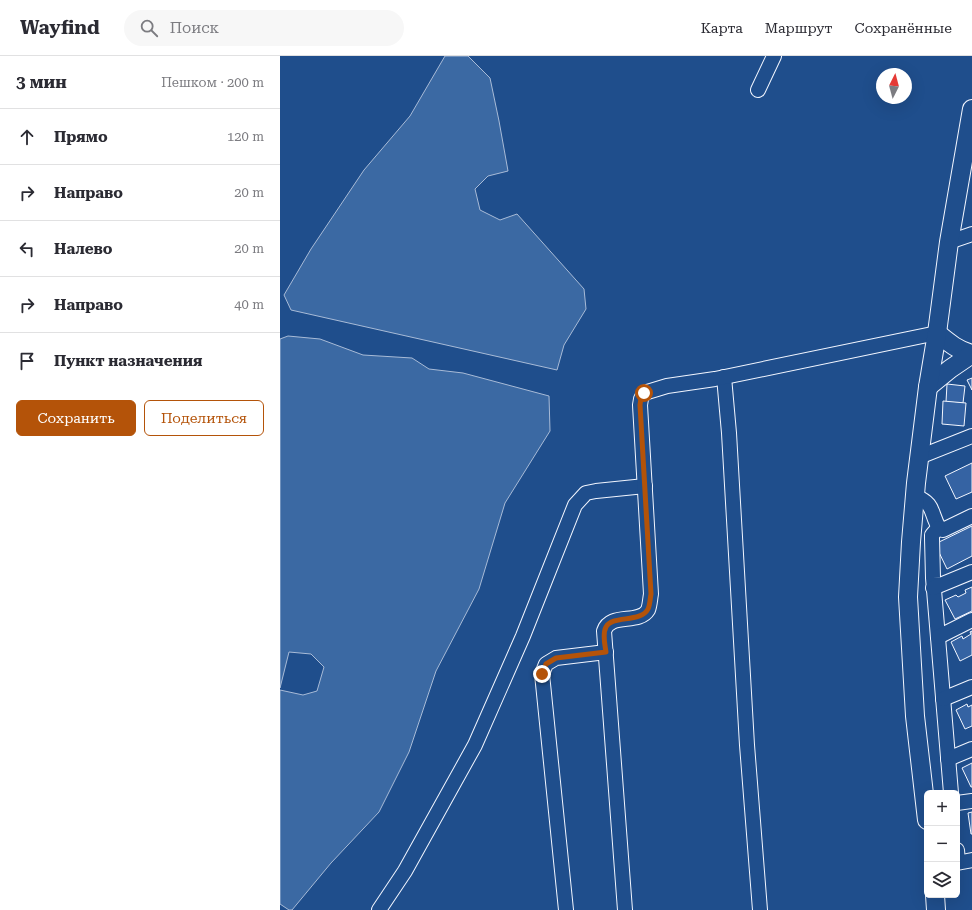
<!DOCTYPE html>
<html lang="ru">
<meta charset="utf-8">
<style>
body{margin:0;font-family:"Roboto Serif",serif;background:#f7f7f7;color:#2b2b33}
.controls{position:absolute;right:12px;bottom:12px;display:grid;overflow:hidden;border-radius:6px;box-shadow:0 4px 16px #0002}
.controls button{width:36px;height:36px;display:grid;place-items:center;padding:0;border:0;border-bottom:1px solid #e1e1e2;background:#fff;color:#2b2b33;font:20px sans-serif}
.compass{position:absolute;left:596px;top:12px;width:36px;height:36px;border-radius:50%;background:#fff;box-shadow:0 4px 16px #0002;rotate:6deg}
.stop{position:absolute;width:12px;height:12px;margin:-9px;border:3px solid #b45309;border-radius:50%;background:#fff}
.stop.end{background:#b45309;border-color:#fff;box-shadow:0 1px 4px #0008}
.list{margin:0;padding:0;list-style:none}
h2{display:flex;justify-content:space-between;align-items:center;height:52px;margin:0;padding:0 16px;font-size:17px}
h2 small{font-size:13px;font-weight:400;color:#7c7c81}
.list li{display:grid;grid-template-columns:26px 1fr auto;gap:12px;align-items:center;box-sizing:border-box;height:56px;padding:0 16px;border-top:1px solid #e1e1e2}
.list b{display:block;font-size:15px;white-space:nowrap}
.list em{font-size:13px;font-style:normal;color:#7c7c81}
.actions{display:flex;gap:8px;padding:12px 16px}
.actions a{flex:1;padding:9px 0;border:1px solid #b45309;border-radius:6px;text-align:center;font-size:14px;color:#b45309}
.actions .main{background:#b45309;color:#fff}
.icon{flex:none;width:22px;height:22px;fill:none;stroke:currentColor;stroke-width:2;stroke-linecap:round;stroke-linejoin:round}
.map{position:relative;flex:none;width:692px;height:854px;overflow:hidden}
header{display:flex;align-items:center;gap:24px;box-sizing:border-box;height:56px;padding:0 20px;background:#fff;border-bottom:1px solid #e1e1e2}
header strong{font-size:19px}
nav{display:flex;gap:22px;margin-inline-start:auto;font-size:14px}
.search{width:280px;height:36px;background:#f7f7f7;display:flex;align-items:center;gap:10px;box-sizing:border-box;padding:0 14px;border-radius:22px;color:#7c7c81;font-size:15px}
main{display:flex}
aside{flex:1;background:#fff}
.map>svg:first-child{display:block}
</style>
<header>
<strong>Wayfind</strong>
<div class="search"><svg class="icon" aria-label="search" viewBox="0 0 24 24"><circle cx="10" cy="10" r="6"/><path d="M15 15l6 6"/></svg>Поиск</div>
<nav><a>Карта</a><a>Маршрут</a><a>Сохранённые</a></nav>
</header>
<main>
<aside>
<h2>3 мин<small>Пешком · 200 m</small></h2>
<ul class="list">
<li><svg class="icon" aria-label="ahead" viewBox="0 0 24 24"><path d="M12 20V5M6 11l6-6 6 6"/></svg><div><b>Прямо</b></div><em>120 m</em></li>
<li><svg class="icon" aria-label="right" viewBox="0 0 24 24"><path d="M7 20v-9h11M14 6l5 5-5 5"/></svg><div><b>Направо</b></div><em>20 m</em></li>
<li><svg class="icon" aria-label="left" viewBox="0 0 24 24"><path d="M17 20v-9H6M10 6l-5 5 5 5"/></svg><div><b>Налево</b></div><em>20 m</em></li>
<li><svg class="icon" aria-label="right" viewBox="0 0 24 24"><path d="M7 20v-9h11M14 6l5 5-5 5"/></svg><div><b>Направо</b></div><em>40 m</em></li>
<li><svg class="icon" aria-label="arrive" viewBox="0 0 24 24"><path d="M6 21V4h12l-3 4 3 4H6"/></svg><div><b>Пункт назначения</b></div></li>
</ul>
<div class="actions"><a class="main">Сохранить</a><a>Поделиться</a></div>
</aside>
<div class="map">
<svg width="692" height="854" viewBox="0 0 692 854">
<rect width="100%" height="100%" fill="#1f4e8c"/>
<g fill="#3b69a3" stroke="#a8bbd7">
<path d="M165 0H188L210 22 219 65 228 115 208 120 195 133 200 154 220 164 237 158 304 233 306 253 284 289 277 314 11 254 4 239 31 193 84 114 130 60Z"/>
<path d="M8 280 40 283 83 299 132 302 149 313 183 317 269 340 270 375 225 447 199 533 156 615 129 696 99 756 51 807 12 854H9L0 848V634L23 639 37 635 44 611 31 598 9 596 0 632V283Z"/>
</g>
<g fill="#3563a3" stroke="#f2f6ff">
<path d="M692 322V334L687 324Z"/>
<path d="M667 328 685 330 683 347 666 346Z"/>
<path d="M663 345 686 347 684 370 662 368Z"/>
<path d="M692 407V436L676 443 665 420Z"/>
<path d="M692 470V500L667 513 655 488Z"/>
<path d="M692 531V555L675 563 665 544 676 539 678 541 686 537 685 534Z"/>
<path d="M692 575V599L680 605 671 586 682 580 683 583 691 578 690 576Z"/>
<path d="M687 648 688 651 692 649V670L685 673 676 654Z"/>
<path d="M692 707V731H691L682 712Z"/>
<path d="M692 756V778H691L688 757Z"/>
</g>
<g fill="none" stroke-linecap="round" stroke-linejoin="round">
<g stroke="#f2f6ff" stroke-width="16">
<g id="minor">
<path d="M478 34 494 0"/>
<path d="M669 186 692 178"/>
<path d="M444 321 449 377 467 689 480 854"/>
<path d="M639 401 692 380"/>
<path d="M635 440C657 449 649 457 660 473L663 474 692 460"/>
<path d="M658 472 652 479V482L653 522 671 737"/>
<path d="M653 532 692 516"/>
<path d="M658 581 692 564"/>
<path d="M663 643 692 631"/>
<path d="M668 703 692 693"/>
<path d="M677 747 692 745"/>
<path d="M677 794 678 806"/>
<path d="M677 807 692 804"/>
<path d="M99 854 125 815 195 689 243 580 295 449 306 437 316 435 365 430"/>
<path d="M286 854 262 618 266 608 276 602 326 596"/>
<path d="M345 854 324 575C330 556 359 569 368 554 370 549 370 543 371 538L360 349 361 343 364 337 387 330 435 323 657 277"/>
</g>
</g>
<g stroke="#f2f6ff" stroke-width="20">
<g id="major">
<path d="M657 277C668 286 677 294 692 298"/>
<path d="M648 331 670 313 692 298"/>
<path d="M647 764 635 660 628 541 631 486 636 427 648 331 657 277 669 186 692 53"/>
<path d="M655 839 656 854"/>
</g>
</g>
<use href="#minor" stroke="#1f4e8c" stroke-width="14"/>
<use href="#major" stroke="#1f4e8c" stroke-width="18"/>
</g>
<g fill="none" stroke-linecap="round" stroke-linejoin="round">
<path stroke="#b45309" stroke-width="5" d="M262 618 266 608 276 602 326 596C325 589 322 578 326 571 332 559 361 567 368 553 370 549 370 543 371 538L360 349 361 342 364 337"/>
</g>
</svg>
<div class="controls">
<button>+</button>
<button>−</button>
<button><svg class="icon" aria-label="layers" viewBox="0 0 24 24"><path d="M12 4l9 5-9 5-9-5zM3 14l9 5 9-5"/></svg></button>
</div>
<svg class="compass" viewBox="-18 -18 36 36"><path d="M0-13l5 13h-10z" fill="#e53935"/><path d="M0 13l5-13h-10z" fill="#7c7c81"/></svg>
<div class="stop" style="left:364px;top:337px"></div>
<div class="stop end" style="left:262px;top:618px"></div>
</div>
</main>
